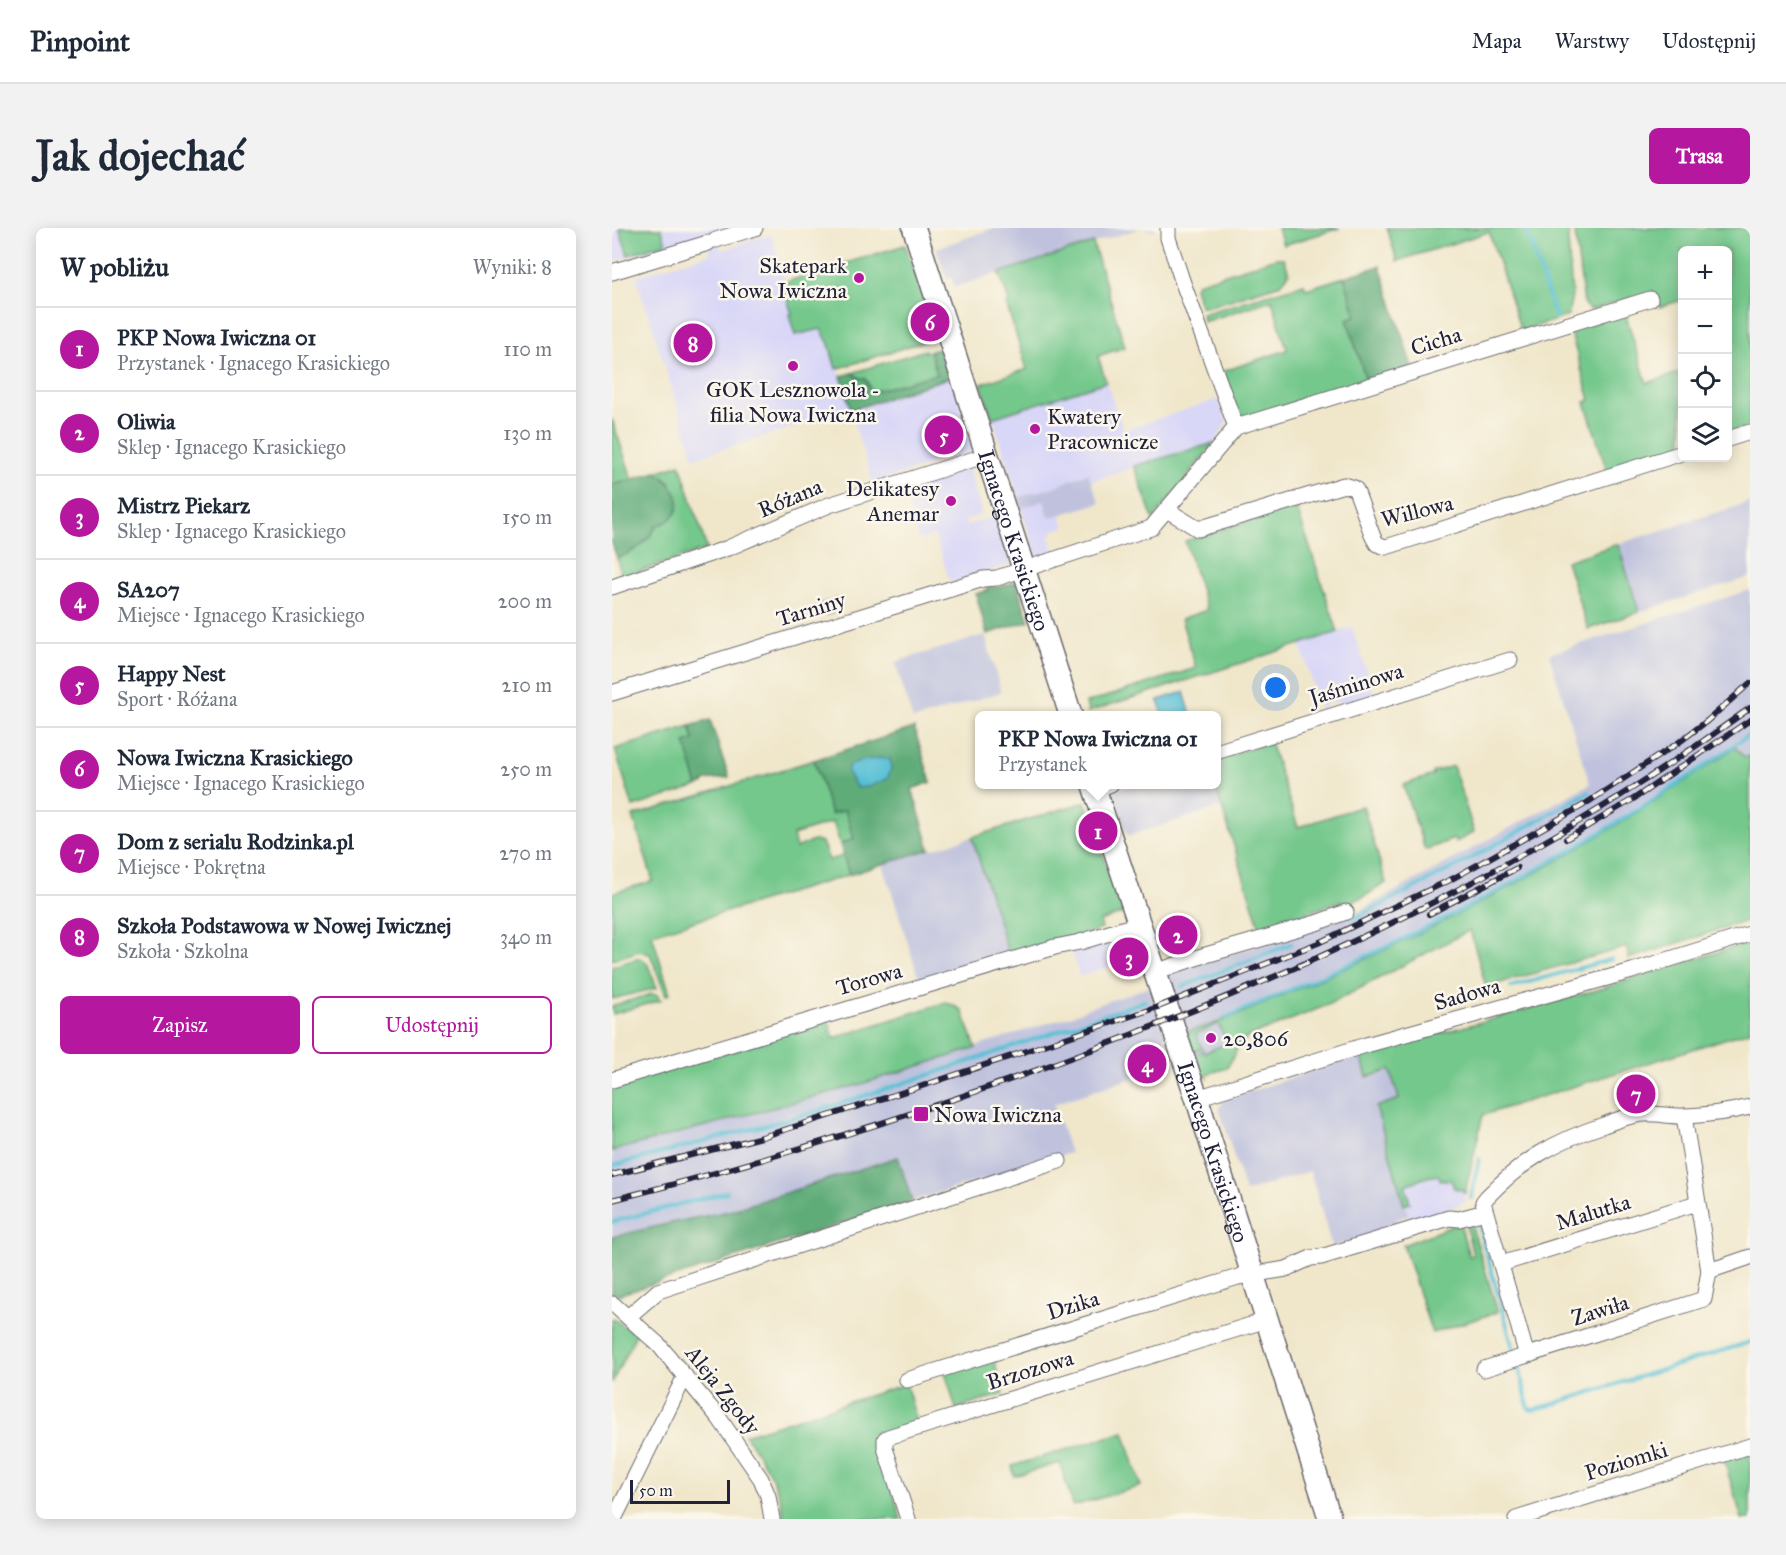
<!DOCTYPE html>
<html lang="pl">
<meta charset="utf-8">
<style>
body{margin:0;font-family:"IM FELL Great Primer",serif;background:#f2f2f3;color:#1f2937}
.controls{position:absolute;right:18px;top:18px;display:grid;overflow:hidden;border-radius:9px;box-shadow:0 3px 15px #0003}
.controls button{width:54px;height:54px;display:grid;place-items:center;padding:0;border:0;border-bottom:2px solid #e0e1e3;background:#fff;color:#1f2937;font:30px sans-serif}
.scale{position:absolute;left:18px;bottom:15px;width:100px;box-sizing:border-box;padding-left:6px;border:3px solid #22223b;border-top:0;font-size:16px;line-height:21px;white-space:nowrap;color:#22223b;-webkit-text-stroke:4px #fbf7ec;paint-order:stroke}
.you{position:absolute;left:664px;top:460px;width:21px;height:21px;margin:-15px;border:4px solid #fff;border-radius:50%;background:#1a73e8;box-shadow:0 0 0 9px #1a73e833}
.badge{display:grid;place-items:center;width:39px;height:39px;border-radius:50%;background:#b5179e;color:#fff;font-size:20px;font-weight:700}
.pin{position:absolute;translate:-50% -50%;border:3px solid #fff;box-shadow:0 2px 6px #0006}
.popup{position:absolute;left:363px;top:483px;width:246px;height:78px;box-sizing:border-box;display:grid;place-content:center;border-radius:9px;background:#fff;filter:drop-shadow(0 2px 4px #0005);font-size:20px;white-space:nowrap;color:#747a83}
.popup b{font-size:22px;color:#1f2937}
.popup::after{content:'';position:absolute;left:50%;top:100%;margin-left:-12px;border:12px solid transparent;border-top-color:#fff}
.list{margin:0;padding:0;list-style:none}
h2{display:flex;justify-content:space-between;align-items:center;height:78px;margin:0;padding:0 24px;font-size:26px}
h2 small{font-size:20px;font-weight:400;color:#747a83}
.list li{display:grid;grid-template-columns:39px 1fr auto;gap:18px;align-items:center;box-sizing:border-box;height:84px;padding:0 24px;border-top:2px solid #e0e1e3}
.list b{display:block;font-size:22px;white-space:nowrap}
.list p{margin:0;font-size:20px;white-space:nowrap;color:#747a83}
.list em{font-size:20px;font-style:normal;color:#747a83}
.actions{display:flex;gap:12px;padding:18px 24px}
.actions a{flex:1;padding:14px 0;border:2px solid #b5179e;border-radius:9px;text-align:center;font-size:21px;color:#b5179e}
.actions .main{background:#b5179e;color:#fff}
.icon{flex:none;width:33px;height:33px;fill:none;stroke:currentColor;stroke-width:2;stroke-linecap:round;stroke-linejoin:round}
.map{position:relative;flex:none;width:1138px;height:1291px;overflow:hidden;border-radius:9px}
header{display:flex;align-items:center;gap:36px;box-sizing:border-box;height:84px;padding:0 30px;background:#fff;border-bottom:2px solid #e0e1e3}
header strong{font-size:28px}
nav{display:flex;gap:33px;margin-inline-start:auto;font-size:21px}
.intro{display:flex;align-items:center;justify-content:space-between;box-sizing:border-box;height:144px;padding:0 36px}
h1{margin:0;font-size:42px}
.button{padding:15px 27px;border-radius:9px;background:#b5179e;color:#fff;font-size:21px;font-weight:700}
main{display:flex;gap:36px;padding:0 36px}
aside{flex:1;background:#fff;border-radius:9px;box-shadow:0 3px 15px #0003}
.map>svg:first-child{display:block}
</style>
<header>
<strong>Pinpoint</strong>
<nav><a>Mapa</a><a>Warstwy</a><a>Udostępnij</a></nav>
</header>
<div class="intro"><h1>Jak dojechać</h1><a class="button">Trasa</a></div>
<main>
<aside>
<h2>W pobliżu<small>Wyniki: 8</small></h2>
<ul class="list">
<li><span class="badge">1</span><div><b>PKP Nowa Iwiczna 01</b><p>Przystanek · Ignacego Krasickiego</p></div><em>110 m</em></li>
<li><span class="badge">2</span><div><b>Oliwia</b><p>Sklep · Ignacego Krasickiego</p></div><em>130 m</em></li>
<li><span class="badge">3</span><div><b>Mistrz Piekarz</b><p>Sklep · Ignacego Krasickiego</p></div><em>150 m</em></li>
<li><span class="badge">4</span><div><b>SA207</b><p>Miejsce · Ignacego Krasickiego</p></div><em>200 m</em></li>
<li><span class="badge">5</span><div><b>Happy Nest</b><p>Sport · Różana</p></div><em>210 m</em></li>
<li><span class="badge">6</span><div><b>Nowa Iwiczna Krasickiego</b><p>Miejsce · Ignacego Krasickiego</p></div><em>250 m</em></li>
<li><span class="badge">7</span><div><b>Dom z serialu Rodzinka.pl</b><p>Miejsce · Pokrętna</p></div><em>270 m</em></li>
<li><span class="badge">8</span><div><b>Szkoła Podstawowa w Nowej Iwicznej</b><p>Szkoła · Szkolna</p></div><em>340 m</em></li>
</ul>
<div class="actions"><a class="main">Zapisz</a><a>Udostępnij</a></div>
</aside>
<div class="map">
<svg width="1138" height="1291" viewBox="0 0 1138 1291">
<rect width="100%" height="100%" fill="#fbf7ec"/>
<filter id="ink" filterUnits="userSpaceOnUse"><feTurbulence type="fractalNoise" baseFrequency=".0167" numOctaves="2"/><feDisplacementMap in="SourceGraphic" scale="12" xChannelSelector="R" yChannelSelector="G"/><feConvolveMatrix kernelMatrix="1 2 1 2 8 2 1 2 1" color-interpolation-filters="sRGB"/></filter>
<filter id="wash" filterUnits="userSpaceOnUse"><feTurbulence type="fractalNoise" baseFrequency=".008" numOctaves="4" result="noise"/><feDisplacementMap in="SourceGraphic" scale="24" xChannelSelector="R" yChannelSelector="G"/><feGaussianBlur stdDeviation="1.35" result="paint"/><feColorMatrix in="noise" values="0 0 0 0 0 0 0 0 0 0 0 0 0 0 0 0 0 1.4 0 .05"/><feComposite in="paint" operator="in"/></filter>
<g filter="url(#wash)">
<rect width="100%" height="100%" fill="#f0e7cb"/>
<g fill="#d9d7f7">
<path d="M0 0H116L104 4 110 22 159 6 173 53 170 55 180 87H178L183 107H188L209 101 217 116 224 141H227L239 182 339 149 361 218 359 223 261 255 238 182 82 230 24 48 98 26 93 8 80 11H74L0 34Z"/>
<path d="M494 154 512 202 606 171 615 194 602 215 479 253 476 245 438 260 407 269 380 190Z"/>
<path d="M356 240 369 283V287L353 292 354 297 384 288 399 336 338 355 323 307 307 312 291 261Z"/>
<path d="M432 273 437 290 449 287 453 299 441 302 442 305 437 307 443 326 426 332 409 280Z"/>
<path d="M740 399 763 468 734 477 725 473 719 474 714 476 710 484 688 416Z"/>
<path d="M570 696 578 714 552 723 546 703Z"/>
<path d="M517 705 524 730 467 748 460 723Z"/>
<path d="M827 947 832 951H839L846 962H850L853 965V974L798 997 792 977 798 975 793 957Z"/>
</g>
<g fill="#c0c2dd">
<path d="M383 0H544L542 3 529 0 343 59 340 50 335 51 324 20Z"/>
<path d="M476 245 488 275 437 290 432 273 409 280 406 270 407 269 438 260Z"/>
<path d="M1138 274V349L1027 384 1006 316Z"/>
<path d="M1138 362V527L1082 566 780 744 718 776 583 830 556 750 560 745 736 689 978 556 937 426Z"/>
<path d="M373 407 389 464 301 492 283 434Z"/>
<path d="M521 557H603L611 578 516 608 502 563Z"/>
<path d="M360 609 396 724 384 727 380 733 307 751 271 636Z"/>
<path d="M537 759 562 836 442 876 458 925 300 973 285 930 117 983 63 994 0 1009V923L246 857 470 784 471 782Z"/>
<path d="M749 827 755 849 778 842 788 871 764 879 796 987 785 991 782 999 720 1019 698 943 633 964 607 880 612 872Z"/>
</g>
<g fill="#74c88c" stroke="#4b7564" stroke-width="1.5">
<path d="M7 0H49L54 15 16 27Z"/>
<path d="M666 0H728L671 17Z"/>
<path d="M775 0H957L956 12 960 67 956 88 909 103 877 4 785 33Z"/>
<path d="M964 0H1138V198L1116 205V22H1070V74V72L1047 79 1043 65 1029 67 978 82 972 76 963 6Z"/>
<path d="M481 15 513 119 486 128 494 154 380 190 369 156 415 141 394 75 397 73 387 45Z"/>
<path d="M293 17 319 88 314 90 317 99 322 98 326 109 224 141 217 116 209 101 183 107 177 87 180 86 170 55Z"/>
<path d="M664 30H672L677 45 669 56 598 78H588L583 59 585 55Z"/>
<path d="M732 49 744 88 735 91 754 152 628 192 609 144 675 122 660 72 591 94 590 86 692 56 694 61Z"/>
<path d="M1013 85 1035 155 1070 144V219L995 243 973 174 978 172 958 102Z"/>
<path d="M313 122V124L318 123 326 146 259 165 256 154 240 145Z"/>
<path d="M0 191 20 251 0 257Z"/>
<path d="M602 215 541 291 522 238Z"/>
<path d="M68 236 95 321 10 349 5 330C44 317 47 289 59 254L44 244Z"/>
<path d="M684 278 726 404 476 484 474 475 584 440 569 391 595 382 573 313Z"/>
<path d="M1006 316 1027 384 976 401 954 333Z"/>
<path d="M78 498 82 512 74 515 86 558 21 579 3 521Z"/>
<path d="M658 514 686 599 751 578 774 655 753 668 731 678 729 673 648 701 603 557 605 531Z"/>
<path d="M1123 519 1133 530 1138 527V692L1016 731 1015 719 874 759 858 702 718 776 636 809 627 818 615 840 595 846 596 850 587 845 582 828 591 822 592 825 615 815 606 796 584 806 590 820 580 824 574 804C616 794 657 772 697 756 816 705 931 645 1039 575 1068 556 1096 539 1123 519Z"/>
<path d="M202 532 219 586 233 582 242 611 228 616 221 594 181 607 184 620 201 613 210 614 217 632 232 628 237 647 40 706 58 766 54 767 38 726 27 723 0 732V665L41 653 21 588Z"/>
<path d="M841 538 862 604 844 614 842 611 813 622 791 557 821 547V544Z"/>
<path d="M473 574 511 685 488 693 490 701 407 726 396 724 360 609Z"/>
<path d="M1138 714V803L871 887 853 965 850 962 842 960 839 952 833 953 831 951 828 952 827 947 815 949 793 957 798 975 792 977 764 879 787 871 778 842 755 849 749 827 985 762Z"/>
<path d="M28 730 35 735 45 760 0 771V738Z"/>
<path d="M39 766H44L49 772 1 786 0 778Z"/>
<path d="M334 774 350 782 364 820 246 857 0 923V857L216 792 222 810Z"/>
<path d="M858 992 886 1084 820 1105 791 1017 848 995 857 1028 861 1027 853 994Z"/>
<path d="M0 1090 24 1106 0 1155Z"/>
<path d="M381 1129 392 1166 344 1181 333 1144Z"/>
<path d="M294 1156 305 1194 264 1208 289 1291H172C168 1256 152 1235 133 1207Z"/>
<path d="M512 1204 529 1258 461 1278 448 1235 402 1248 400 1238Z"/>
<path d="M1138 1224V1291H1130L1112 1232Z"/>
</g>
<g fill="#5fac78" stroke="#40675a" stroke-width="1.5">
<path d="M768 38 800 139 754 152 735 91 744 88 732 49Z"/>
<path d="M330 120 339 149 239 182 229 148 240 145 247 150H253L259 164 325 146 318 123Z"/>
<path d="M44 244C59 254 78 276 57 292 54 295 48 296 44 298 36 315 22 324 5 330L0 315V257Z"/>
<path d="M404 354 417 393 375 406 364 366 376 362 375 359H388Z"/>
<path d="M98 492 117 549C108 551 99 550 92 553L91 556 86 558 73 515 82 512 78 498Z"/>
<path d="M302 500 319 554 300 561 318 621 237 647 228 616 242 611 233 582 219 586 202 532Z"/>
<path d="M286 929 300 973 0 1069V1009L63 994 117 983Z"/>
</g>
<g fill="#58c0d5" stroke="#3d7188" stroke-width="1.5">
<path d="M224 370 228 375 226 383 214 387 207 384 206 380 210 375 218 374Z"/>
<path d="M572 464 579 487H551L546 472Z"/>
<path d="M267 530 278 531 279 541 275 551 259 558 245 560 236 546V538L247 533Z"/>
</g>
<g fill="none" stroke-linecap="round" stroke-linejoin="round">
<g stroke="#58c0d5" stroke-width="4">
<path d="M914 0 944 90"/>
<path d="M743 690 847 637 977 564"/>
<path d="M570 759 679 716"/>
<path d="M899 759 1000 731"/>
<path d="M612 790C666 767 721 744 774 719 901 659 1024 588 1138 506"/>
<path d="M0 938 196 886 329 843 533 773"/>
<path d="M859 970 867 931"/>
<path d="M0 994 115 964"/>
<path d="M867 999 902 1123"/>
<path d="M907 1140 917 1181 922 1182 1138 1114"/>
</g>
</g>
</g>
<g filter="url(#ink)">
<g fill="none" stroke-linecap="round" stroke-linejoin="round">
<g stroke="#6a676d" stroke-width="17">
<g id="street">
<path d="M556 0V10L571 55 624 199"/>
<path d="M104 12 143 0"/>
<path d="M0 44 96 15"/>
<path d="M1116 211 1138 204"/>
<path d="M555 282 586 301 732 257 742 260 744 262 761 309 765 316 774 319 1070 225"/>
<path d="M0 359 116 320 217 277 375 227"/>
<path d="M0 465 371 351 385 350 539 300 624 199 1038 71"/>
<path d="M604 524 898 432"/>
<path d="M483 562 499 556"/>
<path d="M543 744 587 729 704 695 734 684"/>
<path d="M0 852 443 719 468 714 527 696"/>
<path d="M585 870 754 817 1020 743 1138 706"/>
<path d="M889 1036 1085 975"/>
<path d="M1097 1043 1138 1029"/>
<path d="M1 1076 47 1117 107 1190 149 1251 156 1268 160 1291"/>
<path d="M16 1089 46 1063 447 933"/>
<path d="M920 1126 913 1121 871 974 875 969C911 932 943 913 992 897 1005 892 1018 887 1032 886 1046 885 1060 889 1074 888 1095 887 1117 884 1138 879"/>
<path d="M872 1141 1092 1071 1097 1043 1072 888"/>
<path d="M295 1152 626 1049 674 1041 699 1030 709 1029 837 990 847 991 873 984"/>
<path d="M2 1291 73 1148"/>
<path d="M296 1291 273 1220V1211L276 1209 655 1092"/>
<path d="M904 1291 1138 1218"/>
</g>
</g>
<g stroke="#6a676d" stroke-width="25">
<g id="secondary">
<path id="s1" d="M302 0 459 488"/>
<path id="s2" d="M481 556 587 877 718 1291"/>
</g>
</g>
<use href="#street" stroke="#fff" stroke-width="15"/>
<use href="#secondary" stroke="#fff" stroke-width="22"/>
<g stroke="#22223b" stroke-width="6">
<g id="rail">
<path d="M954 611 1023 570 1138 492"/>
<path d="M817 686 905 640"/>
<path d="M0 947 150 909 307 859 546 779 706 715 840 651 970 578 1066 515 1095 493 1138 455"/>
<path d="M0 972C154 934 306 886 455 831 574 787 693 739 806 682 922 624 1033 556 1138 480"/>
</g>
</g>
<use href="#rail" stroke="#fbf7ec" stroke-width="4" stroke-dasharray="11" stroke-linecap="butt"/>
</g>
</g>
<g fill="#b5179e" stroke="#fbf7ec" stroke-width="2">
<circle cx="247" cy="50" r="6"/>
<circle cx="181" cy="138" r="6"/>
<circle cx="423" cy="201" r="6"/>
<circle cx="339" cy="273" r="6"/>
<circle cx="599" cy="810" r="6"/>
<rect x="301" y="878" width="16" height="16" rx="3"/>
</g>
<g text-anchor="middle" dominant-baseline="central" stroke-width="5" stroke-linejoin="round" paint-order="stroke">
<g font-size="22" fill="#22223b" stroke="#fbf7ec" text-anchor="start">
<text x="235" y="37" text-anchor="end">Skatepark<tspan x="235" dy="25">Nowa Iwiczna</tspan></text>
<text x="181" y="161" text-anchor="middle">GOK Lesznowola -<tspan x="181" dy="25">filia Nowa Iwiczna</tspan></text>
<text x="435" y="188">Kwatery<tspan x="435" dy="25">Pracownicze</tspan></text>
<text x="327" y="260" text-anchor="end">Delikatesy<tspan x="327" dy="25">Anemar</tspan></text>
<text x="611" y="810">20,806</text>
<text x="322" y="886">Nowa Iwiczna</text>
</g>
<g font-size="22" fill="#22223b" stroke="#fbf7ec">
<text transform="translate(824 113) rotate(-17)">Cicha</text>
<text transform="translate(178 270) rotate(-23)">Różana</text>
<text transform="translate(805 283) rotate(-14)">Willowa</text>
<text stroke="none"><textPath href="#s1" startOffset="328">Ignacego Krasickiego</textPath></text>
<text transform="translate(199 381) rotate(-17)">Tarniny</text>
<text transform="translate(744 456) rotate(-17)">Jaśminowa</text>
<text transform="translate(257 751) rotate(-16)">Torowa</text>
<text transform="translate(855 766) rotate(-16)">Sadowa</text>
<text stroke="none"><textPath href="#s2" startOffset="387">Ignacego Krasickiego</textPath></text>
<text transform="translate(981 984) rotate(-17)">Malutka</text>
<text transform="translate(461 1077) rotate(-17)">Dzika</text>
<text transform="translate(988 1082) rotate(-17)">Zawiła</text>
<text transform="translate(418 1142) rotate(-17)">Brzozowa</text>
<text transform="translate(111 1162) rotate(52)">Aleja Zgody</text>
<text transform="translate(1014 1233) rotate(-17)">Poziomki</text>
</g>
</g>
</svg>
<div class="controls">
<button>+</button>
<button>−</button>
<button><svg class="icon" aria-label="locate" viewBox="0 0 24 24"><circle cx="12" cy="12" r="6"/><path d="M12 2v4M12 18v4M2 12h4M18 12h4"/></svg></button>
<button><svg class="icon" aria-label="layers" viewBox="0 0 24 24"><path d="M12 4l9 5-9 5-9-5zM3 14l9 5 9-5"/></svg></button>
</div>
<div class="scale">50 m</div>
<div class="you"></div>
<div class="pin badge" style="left:486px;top:603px">1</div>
<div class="popup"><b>PKP Nowa Iwiczna 01</b>Przystanek</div>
<div class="pin badge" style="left:566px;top:707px">2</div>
<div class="pin badge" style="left:517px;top:729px">3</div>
<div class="pin badge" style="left:535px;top:836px">4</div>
<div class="pin badge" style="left:332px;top:207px">5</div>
<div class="pin badge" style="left:318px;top:94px">6</div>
<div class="pin badge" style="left:1024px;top:866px">7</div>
<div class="pin badge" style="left:81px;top:115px">8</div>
</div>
</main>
